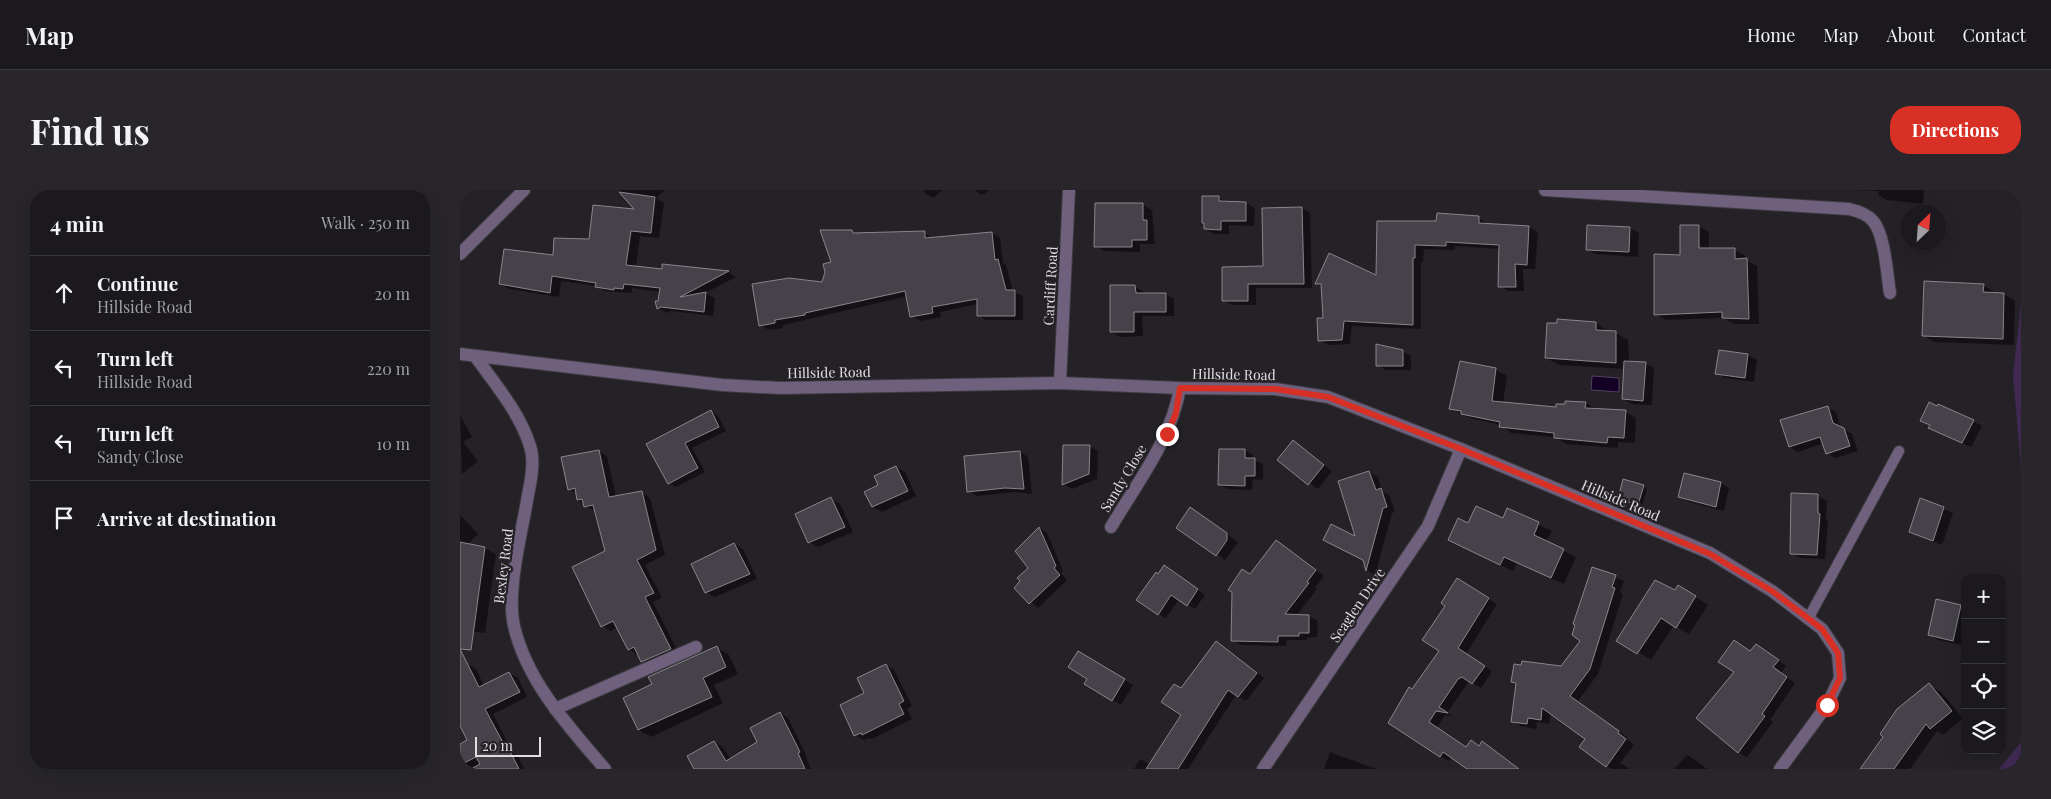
<!DOCTYPE html>
<meta charset="utf-8">
<style>
body{margin:0;font-family:"Playfair Display",serif;background:#28262a;color:#f1f3f6}
.controls{position:absolute;right:15px;bottom:15px;display:grid;overflow:hidden;border-radius:10px;box-shadow:0 5px 20px #0002}
.controls button{width:45px;height:45px;display:grid;place-items:center;padding:0;border:0;border-bottom:1px solid #39383b;background:#1b191d;color:#f1f3f6;font:25px sans-serif}
.compass{position:absolute;left:1441px;top:15px;width:45px;height:45px;border-radius:50%;background:#1b191d;box-shadow:0 5px 20px #0002;rotate:25deg}
.scale{position:absolute;left:15px;bottom:12px;width:66px;box-sizing:border-box;padding-left:5px;border:2px solid #e0dee2;border-top:0;font-size:14px;line-height:18px;white-space:nowrap;color:#e0dee2;-webkit-text-stroke:4px #242127;paint-order:stroke}
.stop{position:absolute;width:15px;height:15px;margin:-11px;border:4px solid #d93025;border-radius:50%;background:#fff}
.stop.end{background:#d93025;border-color:#fff;box-shadow:0 1px 5px #0008}
.list{margin:0;padding:0;list-style:none}
h2{display:flex;justify-content:space-between;align-items:center;height:65px;margin:0;padding:0 20px;font-size:21px}
h2 small{font-size:16px;font-weight:400;color:#a0a0a4}
.list li{display:grid;grid-template-columns:32px 1fr auto;gap:15px;align-items:center;box-sizing:border-box;height:75px;padding:0 20px;border-top:1px solid #39383b}
.list b{display:block;font-size:19px;white-space:nowrap}
.list p{margin:0;font-size:16px;white-space:nowrap;color:#a0a0a4}
.list em{font-size:16px;font-style:normal;color:#a0a0a4}
.icon{flex:none;width:28px;height:28px;fill:none;stroke:currentColor;stroke-width:2;stroke-linecap:round;stroke-linejoin:round}
.map{position:relative;flex:none;width:1561px;height:579px;overflow:hidden;border-radius:20px}
header{display:flex;align-items:center;gap:30px;box-sizing:border-box;height:70px;padding:0 25px;background:#1b191d;border-bottom:1px solid #39383b}
header strong{font-size:24px}
nav{display:flex;gap:28px;margin-inline-start:auto;font-size:18px}
.intro{display:flex;align-items:center;justify-content:space-between;box-sizing:border-box;height:120px;padding:0 30px}
h1{margin:0;font-size:35px}
.button{padding:12px 22px;border-radius:20px;background:#d93025;color:#fff;font-size:18px;font-weight:700}
main{display:flex;gap:30px;padding:0 30px}
aside{flex:1;background:#1b191d;border-radius:20px;box-shadow:0 5px 20px #0002}
.map>svg:first-child{display:block}
</style>
<header>
<strong>Map</strong>
<nav><a>Home</a><a>Map</a><a>About</a><a>Contact</a></nav>
</header>
<div class="intro"><h1>Find us</h1><a class="button">Directions</a></div>
<main>
<aside>
<h2>4 min<small>Walk · 250 m</small></h2>
<ul class="list">
<li><svg class="icon" aria-label="ahead" viewBox="0 0 24 24"><path d="M12 20V5M6 11l6-6 6 6"/></svg><div><b>Continue</b><p>Hillside Road</p></div><em>20 m</em></li>
<li><svg class="icon" aria-label="left" viewBox="0 0 24 24"><path d="M17 20v-9H6M10 6l-5 5 5 5"/></svg><div><b>Turn left</b><p>Hillside Road</p></div><em>220 m</em></li>
<li><svg class="icon" aria-label="left" viewBox="0 0 24 24"><path d="M17 20v-9H6M10 6l-5 5 5 5"/></svg><div><b>Turn left</b><p>Sandy Close</p></div><em>10 m</em></li>
<li><svg class="icon" aria-label="arrive" viewBox="0 0 24 24"><path d="M6 21V4h12l-3 4 3 4H6"/></svg><div><b>Arrive at destination</b></div></li>
</ul>
</aside>
<div class="map">
<svg width="1561" height="579" viewBox="0 0 1561 579">
<rect width="100%" height="100%" fill="#242127"/>
<g fill="#3f2952">
<path d="M1561 113V278L1553 186Z"/>
<path d="M1561 552V579H1539Z"/>
</g>
<path fill="#140025" stroke="#51435e" d="M1132 186 1159 188V202L1131 200Z"/>
<g fill="#0007">
<path d="M159 0H205L196 8 204 13 199 48 180 46 176 77 203 80V75L268 82 276 87 245 103 255 108 253 126 211 121 207 123 198 118 201 102 172 98V103L145 101 136 96 101 91 99 107 49 99 40 94 130 51 177 21Z"/>
<path d="M464 0H483L473 8 465 3Z"/>
<path d="M514 0H530L522 5Z"/>
<path d="M1391 0H1464L1463 14 1427 10 1418 5 1419 1Z"/>
<path d="M758 7 767 12 786 13 795 18 794 36 769 35V44H754L745 39 743 33Z"/>
<path d="M636 14 683 15 692 20 695 54H680V62L644 61 636 56Z"/>
<path d="M841 18 850 23 852 98H796V115H772L763 110 805 78Z"/>
<path d="M978 24 1019 28 1027 34 1069 37 1078 42 1075 79H1063L1064 101H1048L1040 96V59L995 56V60L964 59 963 72H961V139L892 136 890 154 868 155 860 150 865 129 863 97 856 94 918 87 977 33Z"/>
<path d="M1128 36 1170 38 1179 43 1178 67 1136 64 1127 60Z"/>
<path d="M1221 36H1239L1249 42V60H1275L1286 66 1285 70 1297 76 1299 134H1274L1264 128 1206 130 1195 124 1221 66Z"/>
<path d="M392 42 397 44 464 42 473 49 532 43 540 48 543 73 546 75 553 101 563 106V130H526L518 125V114L480 122 481 127 460 131 452 126 448 106 323 135V138L309 140 300 135 363 93 372 73Z"/>
<path d="M1523 95 1535 102V104H1544L1555 111 1554 155 1474 152 1463 145Z"/>
<path d="M675 97 684 102V104H706L714 109V126H682L683 146 660 147 651 142Z"/>
<path d="M1136 133 1149 142 1156 143 1168 150 1169 172 1185 173 1194 178 1192 215 1172 214 1163 209 1165 179 1099 175 1086 168Z"/>
<path d="M942 161 951 166V180H926L917 175Z"/>
<path d="M1260 161 1288 165 1297 170 1294 192 1265 188 1257 183Z"/>
<path d="M1001 172 1036 180 1047 186 1043 213 1097 219 1126 213 1137 220 1166 222 1176 228 1175 253 1158 252V258L1106 254 1095 247 1051 243 1041 235 1013 229 1001 224 990 218Z"/>
<path d="M1367 217 1376 222 1381 238 1392 244 1398 261 1375 268 1367 263 1364 253 1338 262 1330 257Z"/>
<path d="M251 221 258 226 266 241 232 258 245 282 216 297 209 293 188 254Z"/>
<path d="M0 225 12 247 3 252 18 271 2 284Z"/>
<path d="M1462 231H1513L1522 236 1511 257 1479 242Z"/>
<path d="M833 252 872 281 858 299 818 270Z"/>
<path d="M604 256H629L638 261 637 289 612 299 603 294Z"/>
<path d="M785 260 793 265V270L803 274V290L793 289 792 300 767 299 759 294Z"/>
<path d="M138 261 147 266 156 307 182 303 190 308 205 365 185 375 202 408 193 412 219 464 191 476 169 459 158 437 151 441 142 436 147 362 136 321 125 316 118 310 117 303 109 299Z"/>
<path d="M560 262 568 267 572 304 554 302 517 306 509 301Z"/>
<path d="M436 277 445 282 456 306 422 322 413 317 406 302 420 296Z"/>
<path d="M909 282 918 287 922 301 929 305 935 322 932 323 915 385 907 380 904 370Z"/>
<path d="M1261 293 1269 298 1264 321 1229 312 1220 307Z"/>
<path d="M1183 296 1187 299 1182 316 1159 308Z"/>
<path d="M1332 305 1358 306 1367 311 1366 329 1368 330 1365 369 1340 368 1332 363Z"/>
<path d="M371 309 380 314 393 342 358 357 349 352Z"/>
<path d="M1461 310 1493 323 1482 355 1450 342Z"/>
<path d="M1048 320 1092 341 1086 352 1116 367 1104 394 1057 373 1053 381 989 350 1009 335 1043 329Z"/>
<path d="M739 324 778 352 765 370 717 337Z"/>
<path d="M0 325 18 344 7 355 25 358 36 364 25 443 0 440Z"/>
<path d="M580 338 587 343 603 381 601 383 607 390 578 418 555 398 569 378 556 361Z"/>
<path d="M816 351 864 386 855 398 857 399 836 426H849L858 431 857 447 847 448V450H827L826 456 781 455 773 450 790 385Z"/>
<path d="M274 354 283 359 297 389 255 407 246 402Z"/>
<path d="M1133 379 1164 391 1160 402 1163 404 1138 484 1118 511 1167 547 1166 548 1174 555 1160 573 1170 579H1152L1146 576 1127 549 1091 522 1089 534 1077 532 1076 539 1061 536 1052 531 1057 495 1052 492 1102 478 1122 451Z"/>
<path d="M712 381 745 405 735 419 719 409 706 428 698 424V385Z"/>
<path d="M997 390 1037 414 1006 464 1032 481 1021 498 1010 492 1007 494 987 523 992 526 985 525 977 538 1007 558 1020 557 1022 553 1059 579H1009L992 566 989 571 980 566 953 500 980 460 987 415Z"/>
<path d="M1216 402 1231 404 1248 415 1229 444 1214 435 1191 470 1158 450Z"/>
<path d="M1500 416 1505 419V440L1501 455 1478 450 1469 445Z"/>
<path d="M756 452 804 488 786 511 776 505 728 579H674L680 569 690 575 723 524 722 500Z"/>
<path d="M1296 455 1326 476 1321 483 1335 493 1310 530 1313 532 1287 567 1278 562 1291 462Z"/>
<path d="M257 458 269 465 278 484 254 495 263 513 191 547 179 540 164 509 193 495Z"/>
<path d="M618 462 673 495 661 515 625 494 629 488Z"/>
<path d="M7 474 16 479 24 496 49 483 58 488 67 507 33 524 53 563 58 566 64 579H24L21 573 12 578 4 573 0 566V555L9 550 0 533V478Z"/>
<path d="M426 475 434 480 452 516 447 519 452 529 412 549 409 548 404 550 395 545 406 504Z"/>
<path d="M1469 495 1481 502 1503 528 1483 545 1477 541 1450 579H1402L1425 547Z"/>
<path d="M320 523 328 528 347 567 346 568 351 579H236L229 566 254 552 263 557 271 570 299 552Z"/>
<path d="M870 562 916 579H864Z"/>
<path d="M1227 565 1238 572 1247 579H1214Z"/>
</g>
<g fill="#454249" stroke="#89858d">
<path d="M159 2 195 7 191 43 171 41 166 75 202 79V74L269 81 220 107 246 102 244 122 201 117 197 119 195 111H198L200 98 164 94 163 99 154 98V100L135 97 136 93 92 86 90 103 39 94 44 59 93 65 94 48 129 49 133 15 174 19Z"/>
<path d="M742 6H759V11L786 12V31H761V40L744 39V33H742Z"/>
<path d="M635 13H683V30H687V50H672V57H634Z"/>
<path d="M842 17 844 94H788V111H762V77L803 76 802 18Z"/>
<path d="M977 23 1019 26V33L1069 36 1067 75 1055 74 1056 97H1038L1039 55 986 52V56L955 55V68H953V135L884 131 882 150 858 151 857 128H863L861 94H855L869 63 916 85 917 31H976Z"/>
<path d="M1127 35 1170 37 1169 62 1126 60Z"/>
<path d="M1220 35H1239V58H1275V69L1287 68 1289 129 1262 128V122L1194 125V64L1220 65Z"/>
<path d="M360 40H392L393 43 465 41V48L532 42 535 70 538 69 546 100H555V126H517V109L472 117 473 123 450 127 445 101 345 123V125L315 130V133L299 136 292 94 329 88 362 92 365 82 363 74 371 72Z"/>
<path d="M1464 91 1524 94 1523 102 1544 103 1543 149 1462 146Z"/>
<path d="M650 95H675L676 103H706V122H674V142H650Z"/>
<path d="M1097 129 1136 132V140L1156 141V173L1085 168 1087 133H1097Z"/>
<path d="M916 154 943 160V176H916Z"/>
<path d="M1259 160 1288 164 1285 188 1255 184Z"/>
<path d="M1000 171 1036 178 1032 211 1096 217V214H1105V211L1126 212 1125 218 1166 220 1164 248 1148 247 1147 253 1094 248V243L1039 237 1040 232 1001 224V221L989 219Z"/>
<path d="M1164 171 1186 172 1183 211 1162 209Z"/>
<path d="M1469 212 1477 216 1478 214 1514 230 1502 253 1468 238 1470 235 1460 231Z"/>
<path d="M1368 216 1373 233 1384 238 1390 256 1366 264 1360 247 1329 257 1320 230Z"/>
<path d="M251 220 259 237 225 253 238 278 208 294 186 254Z"/>
<path d="M833 250 864 275 848 295 817 270Z"/>
<path d="M603 255H630L629 284 602 295Z"/>
<path d="M759 259H785V268H795V286H785V296L758 295Z"/>
<path d="M139 260 149 307 182 301 196 360 177 370 194 403 185 407 211 459 181 472 174 457 168 460 153 431 141 437 112 377 145 361 133 315 124 317 122 309 117 310 115 298 108 300 101 267Z"/>
<path d="M560 261 564 299 545 298 507 302 504 266Z"/>
<path d="M436 276 448 301 412 317 404 302 418 295 414 286Z"/>
<path d="M909 281 916 300 921 298 927 317 923 318 906 381 903 370 863 350 871 334 895 346 878 291Z"/>
<path d="M1224 283 1261 292 1256 317 1218 307Z"/>
<path d="M1163 289 1184 295 1178 315 1158 309Z"/>
<path d="M1331 303 1358 304V323L1360 324 1357 365 1330 364Z"/>
<path d="M371 307 385 337 348 353 335 324Z"/>
<path d="M1460 308 1484 317 1473 351 1449 342Z"/>
<path d="M1016 316 1043 328 1047 318 1079 332 1074 345 1104 359 1091 388 1044 367 1040 375 988 350 998 328 1008 333Z"/>
<path d="M730 317 767 343V350L756 366 716 338Z"/>
<path d="M579 337 596 376 594 378 600 385 569 414 554 398 560 391 557 388 568 378 555 361Z"/>
<path d="M816 350 856 380 847 392 849 393 825 424 849 425V443H839V446H818V452L771 451 772 402 768 400 782 379 790 384Z"/>
<path d="M0 352 25 357 11 460 0 459 19 497 49 482 60 502 25 519 47 560 49 559 59 579H11L20 574 16 567 0 575V554L7 550 0 536Z"/>
<path d="M274 353 290 384 245 403 231 374Z"/>
<path d="M704 375 738 399 727 416 711 405 698 425 676 410 696 382 698 384Z"/>
<path d="M1132 377 1156 385 1152 397 1155 398 1130 479 1110 506 1159 541 1158 543 1166 549 1146 577 1119 557 1125 549 1082 518 1081 530 1068 528 1067 534 1051 532 1056 493 1051 492 1054 474 1061 475 1062 471 1101 476 1120 451 1112 445 1115 435 1113 434Z"/>
<path d="M997 388 1029 408 998 458 1025 476 1012 494 1002 487 998 489 979 517 988 523 976 521 969 532 1006 557 1011 550 1019 556 1022 551 1059 579H1007L983 562 980 567 928 533 949 497 952 499 979 461 962 450 985 416 981 413Z"/>
<path d="M1195 390 1215 400 1218 395 1236 406 1216 438 1201 428 1177 464 1156 451Z"/>
<path d="M1476 409 1501 415 1493 451 1468 445Z"/>
<path d="M1274 450 1290 461 1296 454 1319 470 1313 477 1327 487 1302 524 1305 526 1278 563 1236 528 1274 482 1258 472Z"/>
<path d="M756 451 797 483 778 507 768 500 718 579H686L721 525 701 512 714 494 721 498Z"/>
<path d="M257 456 266 477 243 488 252 507 178 540 163 508 192 494 188 487Z"/>
<path d="M618 461 665 489 652 511 624 494 627 489 608 477Z"/>
<path d="M426 474 444 511 439 514 444 524 402 545 401 543 394 546 380 515 404 503 397 488Z"/>
<path d="M1469 493 1492 521 1470 539 1466 534 1434 579H1400L1423 547 1420 544 1437 519Z"/>
<path d="M320 522 340 562 338 563 345 579H234L227 566 254 551 266 571 297 552 290 538Z"/>
</g>
<g fill="none" stroke-linecap="round" stroke-linejoin="round">
<g stroke="#3e3b41" stroke-width="12">
<path id="lane" d="M1348 429 1439 261"/>
</g>
<g stroke="#3e3b41" stroke-width="14">
<g id="street">
<path d="M1085 0 1389 19C1398 21 1407 24 1413 31 1425 45 1427 85 1430 103"/>
<path d="M0 64 64 0"/>
<path d="M0 164 262 195 320 198 600 193 720 198 815 199 868 207 1001 259 1250 363 1312 401 1362 439 1378 463 1380 488 1367 515 1320 579"/>
<path d="M15 166C35 194 60 223 70 256 75 271 71 290 68 305 62 342 46 401 54 436 67 492 109 537 145 579"/>
<path d="M600 193 609 0"/>
<path d="M651 337C677 293 711 250 720 198"/>
<path d="M95 519 236 457"/>
<path d="M803 579 968 336 1001 259"/>
</g>
</g>
<use href="#lane" stroke="#6f607e" stroke-width="10"/>
<use href="#street" stroke="#6f607e" stroke-width="12"/>
</g>
<g fill="none" stroke-linecap="round" stroke-linejoin="round">
<path stroke="#d93025" stroke-width="6" d="M707 244 716 223 720 198 815 199 868 207 1001 259 1250 364 1312 401 1362 439 1378 463 1380 488 1367 515"/>
</g>
<g text-anchor="middle" dominant-baseline="central" stroke-width="5" stroke-linejoin="round" paint-order="stroke">
<g font-size="14" fill="#e0dee2" stroke="#242127">
<text transform="translate(590 96) rotate(-87)">Cardiff Road</text>
<text transform="translate(369 182) rotate(-1)">Hillside Road</text>
<text transform="translate(774 184) rotate(1)">Hillside Road</text>
<text transform="translate(663 288) rotate(-59)">Sandy Close</text>
<text transform="translate(1161 310) rotate(23)">Hillside Road</text>
<text transform="translate(43 376) rotate(-83)">Bexley Road</text>
<text transform="translate(897 415) rotate(-56)">Seaglen Drive</text>
</g>
</g>
</svg>
<div class="controls">
<button>+</button>
<button>−</button>
<button><svg class="icon" aria-label="locate" viewBox="0 0 24 24"><circle cx="12" cy="12" r="6"/><path d="M12 2v4M12 18v4M2 12h4M18 12h4"/></svg></button>
<button><svg class="icon" aria-label="layers" viewBox="0 0 24 24"><path d="M12 4l9 5-9 5-9-5zM3 14l9 5 9-5"/></svg></button>
</div>
<svg class="compass" viewBox="-18 -18 36 36"><path d="M0-13l5 13h-10z" fill="#e53935"/><path d="M0 13l5-13h-10z" fill="#a0a0a4"/></svg>
<div class="scale">20 m</div>
<div class="stop" style="left:1367px;top:515px"></div>
<div class="stop end" style="left:707px;top:244px"></div>
</div>
</main>
